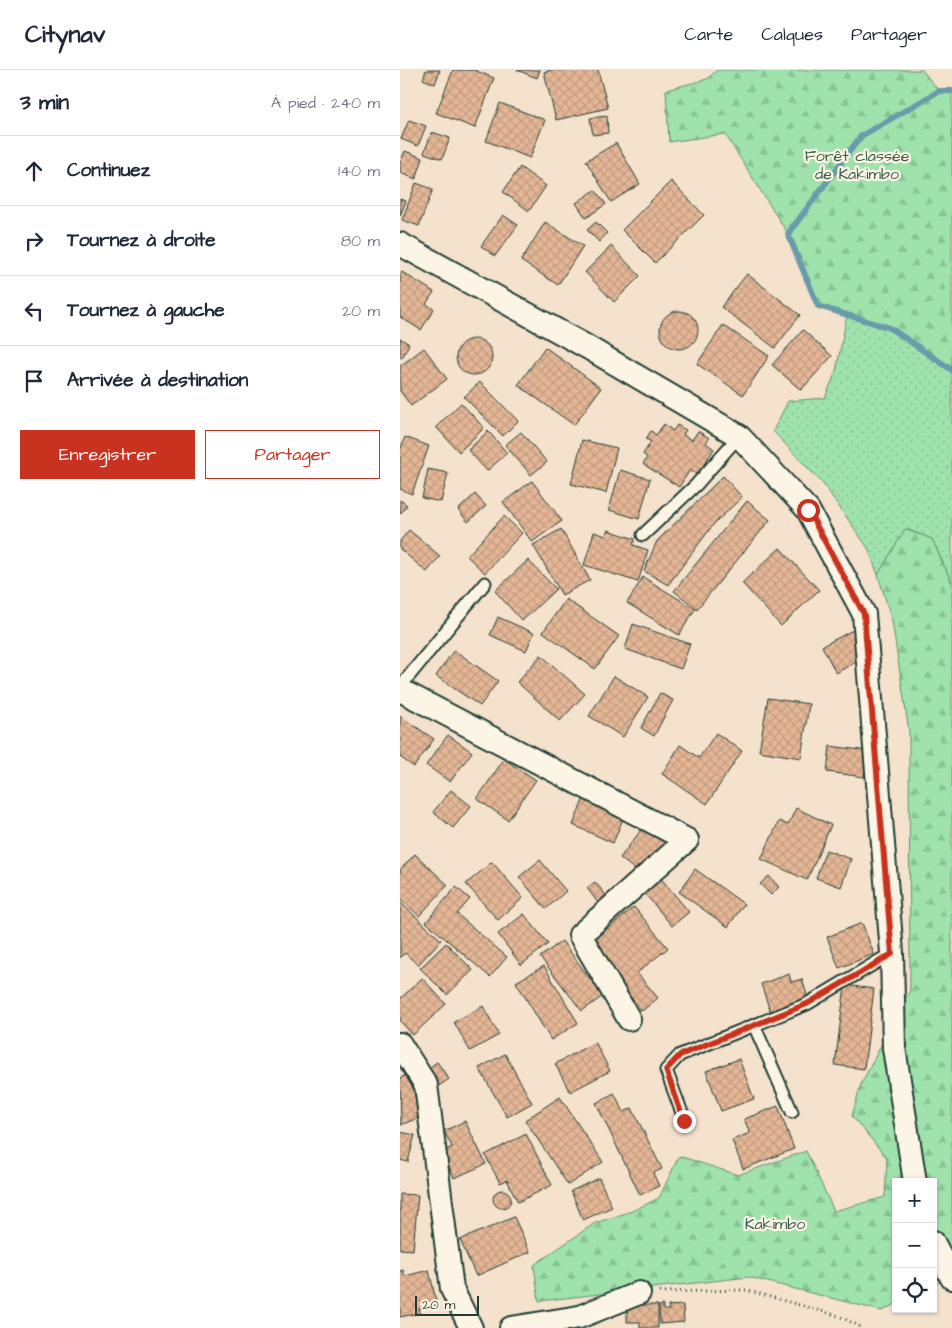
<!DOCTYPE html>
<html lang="fr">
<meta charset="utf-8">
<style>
body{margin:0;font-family:"Architects Daughter",sans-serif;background:#f2f2f3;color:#1f2937}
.controls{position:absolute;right:15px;bottom:15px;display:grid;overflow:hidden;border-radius:0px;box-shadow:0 1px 4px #0004}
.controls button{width:45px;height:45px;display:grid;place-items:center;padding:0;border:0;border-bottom:1px solid #e0e1e3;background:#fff;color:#1f2937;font:25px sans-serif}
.scale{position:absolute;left:15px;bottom:12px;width:64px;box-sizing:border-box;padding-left:5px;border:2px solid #1f3d34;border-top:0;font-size:14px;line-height:18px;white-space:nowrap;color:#1f3d34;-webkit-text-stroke:4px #fcf5e5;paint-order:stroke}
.stop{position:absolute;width:15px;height:15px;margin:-11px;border:4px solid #c8321e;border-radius:50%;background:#fff}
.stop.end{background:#c8321e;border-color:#fff;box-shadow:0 1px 5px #0008}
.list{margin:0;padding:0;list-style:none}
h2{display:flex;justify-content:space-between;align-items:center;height:65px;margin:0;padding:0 20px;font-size:21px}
h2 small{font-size:16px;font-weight:400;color:#747a83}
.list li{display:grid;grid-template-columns:32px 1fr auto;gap:15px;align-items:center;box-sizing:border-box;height:70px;padding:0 20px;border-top:1px solid #e0e1e3}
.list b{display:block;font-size:19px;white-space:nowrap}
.list em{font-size:16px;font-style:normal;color:#747a83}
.actions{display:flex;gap:10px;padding:15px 20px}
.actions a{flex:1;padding:11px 0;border:1px solid #c8321e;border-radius:0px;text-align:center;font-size:18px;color:#c8321e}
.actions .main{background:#c8321e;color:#fff}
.icon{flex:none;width:28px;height:28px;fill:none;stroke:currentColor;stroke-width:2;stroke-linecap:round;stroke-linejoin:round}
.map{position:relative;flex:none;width:552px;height:1258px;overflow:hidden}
header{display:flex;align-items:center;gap:30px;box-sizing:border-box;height:70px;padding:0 25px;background:#fff;border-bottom:1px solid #e0e1e3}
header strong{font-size:24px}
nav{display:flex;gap:28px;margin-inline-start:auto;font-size:18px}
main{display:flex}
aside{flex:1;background:#fff}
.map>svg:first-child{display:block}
</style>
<header>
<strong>Citynav</strong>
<nav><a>Carte</a><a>Calques</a><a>Partager</a></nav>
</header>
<main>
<aside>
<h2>3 min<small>À pied · 240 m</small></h2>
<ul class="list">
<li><svg class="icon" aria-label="ahead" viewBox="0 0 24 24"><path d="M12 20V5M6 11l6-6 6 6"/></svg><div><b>Continuez</b></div><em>140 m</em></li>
<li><svg class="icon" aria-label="right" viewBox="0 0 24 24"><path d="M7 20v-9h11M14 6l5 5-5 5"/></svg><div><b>Tournez à droite</b></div><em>80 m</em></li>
<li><svg class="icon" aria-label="left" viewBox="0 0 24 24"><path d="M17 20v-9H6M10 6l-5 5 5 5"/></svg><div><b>Tournez à gauche</b></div><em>20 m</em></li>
<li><svg class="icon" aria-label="arrive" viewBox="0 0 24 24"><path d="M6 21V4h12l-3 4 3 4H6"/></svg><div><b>Arrivée à destination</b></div></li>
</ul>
<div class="actions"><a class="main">Enregistrer</a><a>Partager</a></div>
</aside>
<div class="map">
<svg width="552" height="1258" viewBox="0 0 552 1258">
<defs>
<pattern id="grass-dots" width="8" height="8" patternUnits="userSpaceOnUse" patternTransform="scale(1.25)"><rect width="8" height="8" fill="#9fe2ac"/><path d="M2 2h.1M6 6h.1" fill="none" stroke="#88c395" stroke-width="1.8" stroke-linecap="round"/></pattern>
<pattern id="forest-firs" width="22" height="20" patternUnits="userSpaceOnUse" patternTransform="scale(1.25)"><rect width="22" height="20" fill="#9fe2ac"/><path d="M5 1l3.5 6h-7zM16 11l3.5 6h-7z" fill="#88c395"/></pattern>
<pattern id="building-cross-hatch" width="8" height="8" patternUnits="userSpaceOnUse" patternTransform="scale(1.25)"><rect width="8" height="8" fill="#e4b695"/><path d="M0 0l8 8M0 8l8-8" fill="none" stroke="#c39d81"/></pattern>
</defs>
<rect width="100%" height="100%" fill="#f5e2cd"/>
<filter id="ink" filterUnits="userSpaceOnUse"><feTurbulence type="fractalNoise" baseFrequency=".02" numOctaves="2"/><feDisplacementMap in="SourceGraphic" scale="10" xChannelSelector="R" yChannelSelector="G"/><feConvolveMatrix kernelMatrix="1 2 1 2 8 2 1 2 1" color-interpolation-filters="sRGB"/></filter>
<g filter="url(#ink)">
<path fill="url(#grass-dots)" stroke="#5f9070" d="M447 245 490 258 552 300V513L532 469 506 459 478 505 468 478 424 415 373 361 388 331 425 328 436 301Z"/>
<g fill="url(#forest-firs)" stroke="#5f9070">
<path d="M317 0H522L539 21H552V300L490 258 418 236 388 164 325 64 269 72 266 20 307 9Z"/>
<path d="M505 459 532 469 552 513V1206L533 1215V1112H496V1234L482 1241 348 1207 139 1231 134 1195 195 1153 232 1141 259 1128 279 1086 338 1105 406 1081 434 1141 485 1127 487 1088 452 1046 461 1014 510 920 509 662 492 551 478 505Z"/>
</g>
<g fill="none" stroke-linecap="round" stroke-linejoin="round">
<path stroke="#699bab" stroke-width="6" d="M552 21H539L461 66 388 164 418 236 490 258 552 300"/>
</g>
<g fill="url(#building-cross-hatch)" stroke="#1f3d34">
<path d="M26 0H40L35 14 23 9Z"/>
<path d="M53 0H74L94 8 75 58 36 43Z"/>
<path d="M117 0H140L137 8Z"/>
<path d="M151 0H198L208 38 156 50 144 2Z"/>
<path d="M100 33 145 50 130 88 86 71Z"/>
<path d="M207 46 208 63 193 65 190 48Z"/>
<path d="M9 50 26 56 18 76 1 69Z"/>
<path d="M32 62 50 68 42 89 24 83Z"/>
<path d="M216 73 240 114 211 132 186 91Z"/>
<path d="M5 81 23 88 16 109 0 103V93Z"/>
<path d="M120 97 146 116 129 141 103 122Z"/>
<path d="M271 111 304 145 255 193 222 160Z"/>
<path d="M16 113 33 119 19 156 2 150Z"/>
<path d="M195 120 206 134 186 148 176 133Z"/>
<path d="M0 129 6 131 0 146Z"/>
<path d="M103 145 118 155 95 186 81 176Z"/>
<path d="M145 152 183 176 158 215 121 191Z"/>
<path d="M196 152 207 163 199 172 187 160Z"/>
<path d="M211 176 240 206 214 232 185 202Z"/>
<path d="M2 202 34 222 26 234 34 239 21 260 0 247V205Z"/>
<path d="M347 204 400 245 375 278 321 237Z"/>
<circle cx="279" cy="260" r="19"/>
<path d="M323 255 369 286 343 325 297 294Z"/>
<path d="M403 260 432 286 401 320 372 295Z"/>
<path d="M0 268 9 274 2 288 0 287Z"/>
<circle cx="74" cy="287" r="18"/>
<path d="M145 277 201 318 174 355 118 315Z"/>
<path d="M24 278 47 309 11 336 0 321V296Z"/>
<path d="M80 312 118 351 103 366 64 327Z"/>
<path d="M61 333 84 358 59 382 36 357Z"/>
<path d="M264 354 273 361 277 355 286 360 283 365 292 370 298 361 309 368 306 373 314 379 297 405 290 400 279 417 243 394 247 388 243 384 251 372 246 369 251 361 256 365Z"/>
<path d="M88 361 107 383 87 401 68 380Z"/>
<path d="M121 362 147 392 131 405 105 375Z"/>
<path d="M5 367 29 376 12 424 0 419V380Z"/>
<path d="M182 370 217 378 206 423 171 414Z"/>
<path d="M28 399 48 403 41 432 22 428Z"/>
<path d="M220 400 250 409 239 449 209 440Z"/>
<path d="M323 406 342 427 313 455 268 515 244 501 257 471Z"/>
<path d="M132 411 162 451 132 472 103 432Z"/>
<path d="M75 424 86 436 68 452 58 440Z"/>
<path d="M0 430 7 435 0 444Z"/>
<path d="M347 431 370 450 297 539 274 521Z"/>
<path d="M104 446 122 463 85 503 67 486Z"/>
<path d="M161 459 190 510 162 525 133 475Z"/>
<path d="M9 460 40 486 27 502 0 479V471Z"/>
<path d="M208 460 235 469 233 475 248 480 238 512 184 495 194 462 206 466Z"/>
<path d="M380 478 419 520 381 556 342 513Z"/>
<path d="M128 490 156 519 122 551 95 521Z"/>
<path d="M243 507 295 539 279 565 227 533Z"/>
<path d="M166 529 219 566 195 599 143 562Z"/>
<path d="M98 547 134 563 126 581 90 565Z"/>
<path d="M233 554 290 574 281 599 225 579Z"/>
<path d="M453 560 467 586 436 603 422 576Z"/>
<path d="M54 580 98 611 80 636 36 606Z"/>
<path d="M141 585 185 624 160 651 117 612Z"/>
<path d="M214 606 248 627 223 667 189 646Z"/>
<path d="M260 623 273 630 254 666 241 658Z"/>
<path d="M368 628 409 634 401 688 359 681Z"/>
<path d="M0 646 34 669 14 697 0 687Z"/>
<path d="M316 663 342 681 307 734 262 704 280 675 299 688Z"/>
<path d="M48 665 72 682 50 712 26 695Z"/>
<path d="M430 676 468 681 464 707 427 702Z"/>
<path d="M104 689 136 710 108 750 77 729Z"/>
<path d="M51 720 71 736 53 758 33 742Z"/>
<path d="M184 728 224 746 213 773 173 755Z"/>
<path d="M396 738 431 755 407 810 361 789 379 751 388 755Z"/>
<path d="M244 756 267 773 242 805 220 788Z"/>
<path d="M426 780 451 789 441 817 416 808Z"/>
<path d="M15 784 48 815 19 846 0 828V800Z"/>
<path d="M140 790 166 821 146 839 119 807Z"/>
<path d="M92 792 123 828 98 850 66 814Z"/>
<path d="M295 799 344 834 328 857 279 822Z"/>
<path d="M259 806 289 842 272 856 242 820Z"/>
<path d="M369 806 379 817 371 825 360 814Z"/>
<path d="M195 812 210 830 201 837 187 818Z"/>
<path d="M56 817 70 829 57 844 107 887 90 907 26 852Z"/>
<path d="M0 832 41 870 18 895 5 883 0 888Z"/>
<path d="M234 837 268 878 237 903 258 928 242 941 188 875Z"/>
<path d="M124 844 148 874 121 895 98 864Z"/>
<path d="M462 853 474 884 439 898 427 867Z"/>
<path d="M162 871 203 926 182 941 140 887Z"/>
<path d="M46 873 73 900 47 925 20 898Z"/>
<path d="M144 896 178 953 151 970 116 912Z"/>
<path d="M389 904 391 912 402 909 408 928 370 941 361 914Z"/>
<path d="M22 908 46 934 13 965 0 951V929Z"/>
<path d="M445 915 474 919 464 999 435 995Z"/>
<path d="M83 936 99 965 70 981 54 952Z"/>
<path d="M195 972 210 1001 170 1022 155 994Z"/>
<path d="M105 984 132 1033 107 1047 79 998Z"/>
<path d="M339 989 354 1029 321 1041 306 1001Z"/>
<path d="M37 992 49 1009 36 1018 24 1001Z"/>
<path d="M7 1005 25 1045 1 1055 0 1008Z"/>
<path d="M214 1023 224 1042 232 1038 262 1099 253 1103 259 1116 240 1125 196 1033Z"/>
<path d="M160 1027 203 1092 168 1115 125 1050Z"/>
<path d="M378 1036 394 1079 343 1099 332 1070 350 1063 344 1049Z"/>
<path d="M65 1051 86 1094 54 1108 42 1082 52 1077 44 1061Z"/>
<path d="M0 1062 15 1065 8 1092 0 1090Z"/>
<path d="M126 1064 152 1115 118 1132 107 1110 100 1113 85 1085Z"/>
<path d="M199 1108 212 1137 183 1150 171 1121Z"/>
<circle cx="102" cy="1129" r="9"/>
<path d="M0 1124 18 1125 13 1180 0 1179Z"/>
<path d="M114 1147 130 1182 76 1206 60 1170Z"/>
<path d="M3 1200 5 1206 29 1200 37 1235 19 1239 20 1243 0 1247V1201Z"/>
<path d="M227 1235H258V1258H240V1252H227Z"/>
<path d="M263 1235V1240H269L268 1236 283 1235 284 1252 260 1254 259 1236Z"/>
</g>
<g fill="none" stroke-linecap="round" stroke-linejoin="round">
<g stroke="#1f3d34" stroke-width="15">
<g id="service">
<path d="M243 465 296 415 339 366"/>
<path d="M0 617 85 513"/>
<path d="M354 955 392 1042"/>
<path d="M285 1051 266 1000 280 985 407 934 492 883"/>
</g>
</g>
<g stroke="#1f3d34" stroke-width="26">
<g id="minor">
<path d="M0 174 187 277 339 366 408 440 464 544 492 883 494 978 515 1112"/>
<path d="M0 620 287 770 180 865 229 949"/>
<path d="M0 974 26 1015 52 1219 71 1258"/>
<path d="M533 1172 552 1208"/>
<path d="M111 1258 179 1247 239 1223"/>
</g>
</g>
<path stroke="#1f3d34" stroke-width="3" stroke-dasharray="1 4" stroke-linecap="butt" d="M260 1222 346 1220 439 1246 463 1258"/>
<use href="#service" stroke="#fcf5e5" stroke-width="11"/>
<use href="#minor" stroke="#fcf5e5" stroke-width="22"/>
</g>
</g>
<g fill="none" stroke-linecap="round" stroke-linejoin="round" filter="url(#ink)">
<path stroke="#c8321e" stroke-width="6" d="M284 1051 266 1000 280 985 407 934 492 884 464 544 408 440"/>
</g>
<g text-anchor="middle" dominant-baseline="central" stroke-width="4.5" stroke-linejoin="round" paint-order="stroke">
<g font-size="16" fill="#395e4c" stroke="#fcf5e5">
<text x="457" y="86">Forêt classée<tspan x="457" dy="18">de Kakimbo</tspan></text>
<text x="375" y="1154">Kakimbo</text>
</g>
</g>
</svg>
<div class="controls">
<button>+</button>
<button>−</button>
<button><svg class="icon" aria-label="locate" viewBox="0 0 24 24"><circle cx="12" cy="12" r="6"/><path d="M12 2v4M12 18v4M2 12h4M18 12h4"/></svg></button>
</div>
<div class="scale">20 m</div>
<div class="stop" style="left:408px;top:440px"></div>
<div class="stop end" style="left:284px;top:1051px"></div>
</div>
</main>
